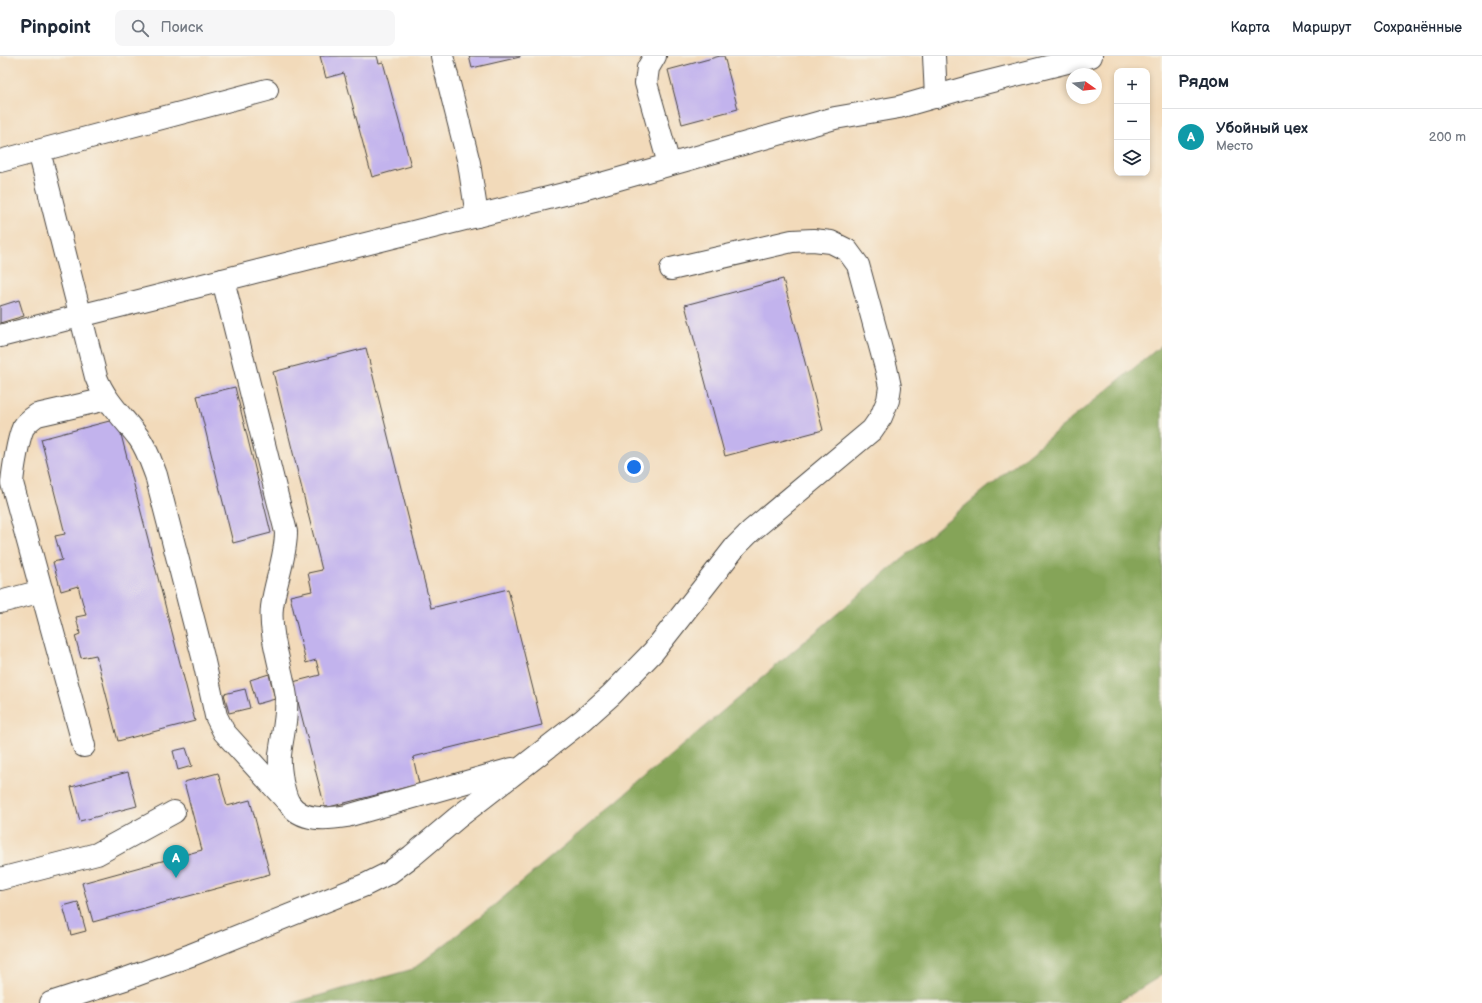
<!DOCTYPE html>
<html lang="ru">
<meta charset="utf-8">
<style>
body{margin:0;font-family:"Balsamiq Sans",sans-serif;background:#f6f6f7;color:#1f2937}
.controls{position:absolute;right:12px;top:12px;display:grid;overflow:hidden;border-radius:8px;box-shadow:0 2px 6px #0003}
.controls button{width:36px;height:36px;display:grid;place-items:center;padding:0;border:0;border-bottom:1px solid #e0e1e3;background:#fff;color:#1f2937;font:20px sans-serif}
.compass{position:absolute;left:1066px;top:12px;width:36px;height:36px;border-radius:50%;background:#fff;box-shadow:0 2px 6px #0003;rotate:105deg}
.you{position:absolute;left:634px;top:411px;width:14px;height:14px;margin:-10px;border:3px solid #fff;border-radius:50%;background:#1a73e8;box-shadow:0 0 0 6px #1a73e833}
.badge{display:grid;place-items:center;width:26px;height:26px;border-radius:50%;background:#7c3aed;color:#fff;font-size:13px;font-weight:700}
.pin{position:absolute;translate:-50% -33px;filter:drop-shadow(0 1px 2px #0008)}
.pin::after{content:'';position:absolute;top:21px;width:14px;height:12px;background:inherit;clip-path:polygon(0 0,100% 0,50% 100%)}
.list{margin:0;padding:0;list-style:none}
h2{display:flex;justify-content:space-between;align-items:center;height:52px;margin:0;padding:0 16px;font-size:17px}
h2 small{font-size:13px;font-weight:400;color:#747a83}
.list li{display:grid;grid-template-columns:26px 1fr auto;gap:12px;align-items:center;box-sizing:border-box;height:56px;padding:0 16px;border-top:1px solid #e0e1e3}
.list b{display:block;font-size:15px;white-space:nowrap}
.list p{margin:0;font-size:13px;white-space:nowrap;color:#747a83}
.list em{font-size:13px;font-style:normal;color:#747a83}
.icon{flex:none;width:22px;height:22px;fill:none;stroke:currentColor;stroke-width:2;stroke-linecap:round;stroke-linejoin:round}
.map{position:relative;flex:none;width:1162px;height:947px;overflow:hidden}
header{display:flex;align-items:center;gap:24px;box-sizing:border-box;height:56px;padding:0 20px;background:#fff;border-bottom:1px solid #e0e1e3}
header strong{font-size:19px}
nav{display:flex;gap:22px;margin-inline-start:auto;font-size:14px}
.search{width:280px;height:36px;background:#f6f6f7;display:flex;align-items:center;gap:10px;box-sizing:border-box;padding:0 14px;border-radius:8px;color:#747a83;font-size:15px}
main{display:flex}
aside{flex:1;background:#fff}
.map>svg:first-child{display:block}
</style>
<header>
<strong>Pinpoint</strong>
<div class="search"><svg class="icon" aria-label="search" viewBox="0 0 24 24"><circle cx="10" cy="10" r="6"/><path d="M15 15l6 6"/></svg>Поиск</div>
<nav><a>Карта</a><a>Маршрут</a><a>Сохранённые</a></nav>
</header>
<main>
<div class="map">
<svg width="1162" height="947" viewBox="0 0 1162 947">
<rect width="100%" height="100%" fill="#f7f3e8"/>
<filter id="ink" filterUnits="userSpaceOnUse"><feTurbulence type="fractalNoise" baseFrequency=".025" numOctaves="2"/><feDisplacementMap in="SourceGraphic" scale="8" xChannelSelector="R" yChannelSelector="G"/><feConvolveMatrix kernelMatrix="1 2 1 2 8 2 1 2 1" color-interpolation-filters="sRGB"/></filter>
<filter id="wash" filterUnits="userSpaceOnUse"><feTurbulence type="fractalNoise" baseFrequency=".012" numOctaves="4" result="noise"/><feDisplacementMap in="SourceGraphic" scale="16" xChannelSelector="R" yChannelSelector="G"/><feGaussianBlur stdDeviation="0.9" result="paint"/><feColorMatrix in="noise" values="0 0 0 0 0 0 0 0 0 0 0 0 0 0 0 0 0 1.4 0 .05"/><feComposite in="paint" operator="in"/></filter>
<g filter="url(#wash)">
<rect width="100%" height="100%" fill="#f2daba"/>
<path fill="#85a458" stroke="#586842" d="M1162 289V919L1117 947H293L413 913 484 858 938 472Z"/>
<g id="blocks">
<g fill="#c2b3ed">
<path d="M320 0H377L379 7 383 6 411 110 372 121 344 17 326 22Z"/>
<path d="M469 0H520V1L472 12Z"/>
<path d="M720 0H724L738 53 682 68 668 14Z"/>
<path d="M783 223 823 374 725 400 685 249Z"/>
<path d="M19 244 24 260 0 267V250Z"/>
<path d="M366 292 431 552 508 533 542 669 413 701 419 728 325 752 293 626 320 619 316 604 306 607 290 540 312 535 308 517 322 514 273 316Z"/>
<path d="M235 331 271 477 233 487 197 340Z"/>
<path d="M117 363 195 665 118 685 96 599 81 602 75 580 80 578 76 561 86 559 78 530 61 535 53 506 62 504 55 480 65 478 41 383Z"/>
<path d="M269 618 275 643 257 648 250 624Z"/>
<path d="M245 633 250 652 229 657 224 638Z"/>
<path d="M186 692 192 710 178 714 173 695Z"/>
<path d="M128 716 137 750 80 765 71 731Z"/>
<path d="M218 717 227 750 250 744 270 818 93 866 82 827 202 794 184 726Z"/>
<path d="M78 846 86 875 71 879 63 850Z"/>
</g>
</g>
</g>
<g filter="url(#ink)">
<use href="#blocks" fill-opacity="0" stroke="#494540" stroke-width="1"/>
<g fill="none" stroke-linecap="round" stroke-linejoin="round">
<g stroke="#494540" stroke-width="24">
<g id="minor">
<path d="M442 0 469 107 477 160"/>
<path d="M655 0 648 12 646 27 669 108"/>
<path d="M934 0 936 41"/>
<path d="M39 95 96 321C105 345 124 362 139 382 147 393 151 406 156 419L203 601 216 660 224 676 286 744"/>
<path d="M0 105 267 34"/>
<path d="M223 224 286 476C286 502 275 526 272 551 269 579 282 613 286 641 288 661 282 680 280 699 279 708 281 717 282 726 284 733 285 741 289 747 301 766 328 763 347 760L512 713"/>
<path d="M0 280 576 135 835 62 899 51 972 30 1091 0"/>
<path d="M0 546 42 535"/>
<path d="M84 690 12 427C13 415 18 383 23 372 27 366 31 363 37 359L107 343"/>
<path d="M0 823 97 798 174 756"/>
<path d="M51 947 128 922 191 899 365 829 389 817 412 800 457 762 583 664 611 639 653 596 736 490 751 475 872 374 881 361 888 344 890 331 886 312 858 209 847 194 831 186 813 184 792 185 671 213"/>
</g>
</g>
<use href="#minor" stroke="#fff" stroke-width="22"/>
</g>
</g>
</svg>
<div class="controls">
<button>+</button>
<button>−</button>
<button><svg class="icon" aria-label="layers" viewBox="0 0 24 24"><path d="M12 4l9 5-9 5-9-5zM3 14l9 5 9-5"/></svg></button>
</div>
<svg class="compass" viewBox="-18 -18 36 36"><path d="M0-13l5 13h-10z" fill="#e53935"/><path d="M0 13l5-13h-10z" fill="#747a83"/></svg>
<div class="you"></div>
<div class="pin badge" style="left:176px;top:822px;background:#0f9aa8">A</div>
</div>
<aside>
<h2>Рядом<small></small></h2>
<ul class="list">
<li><span class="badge" style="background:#0f9aa8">A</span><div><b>Убойный цех</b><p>Место</p></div><em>200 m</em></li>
</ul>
</aside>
</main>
